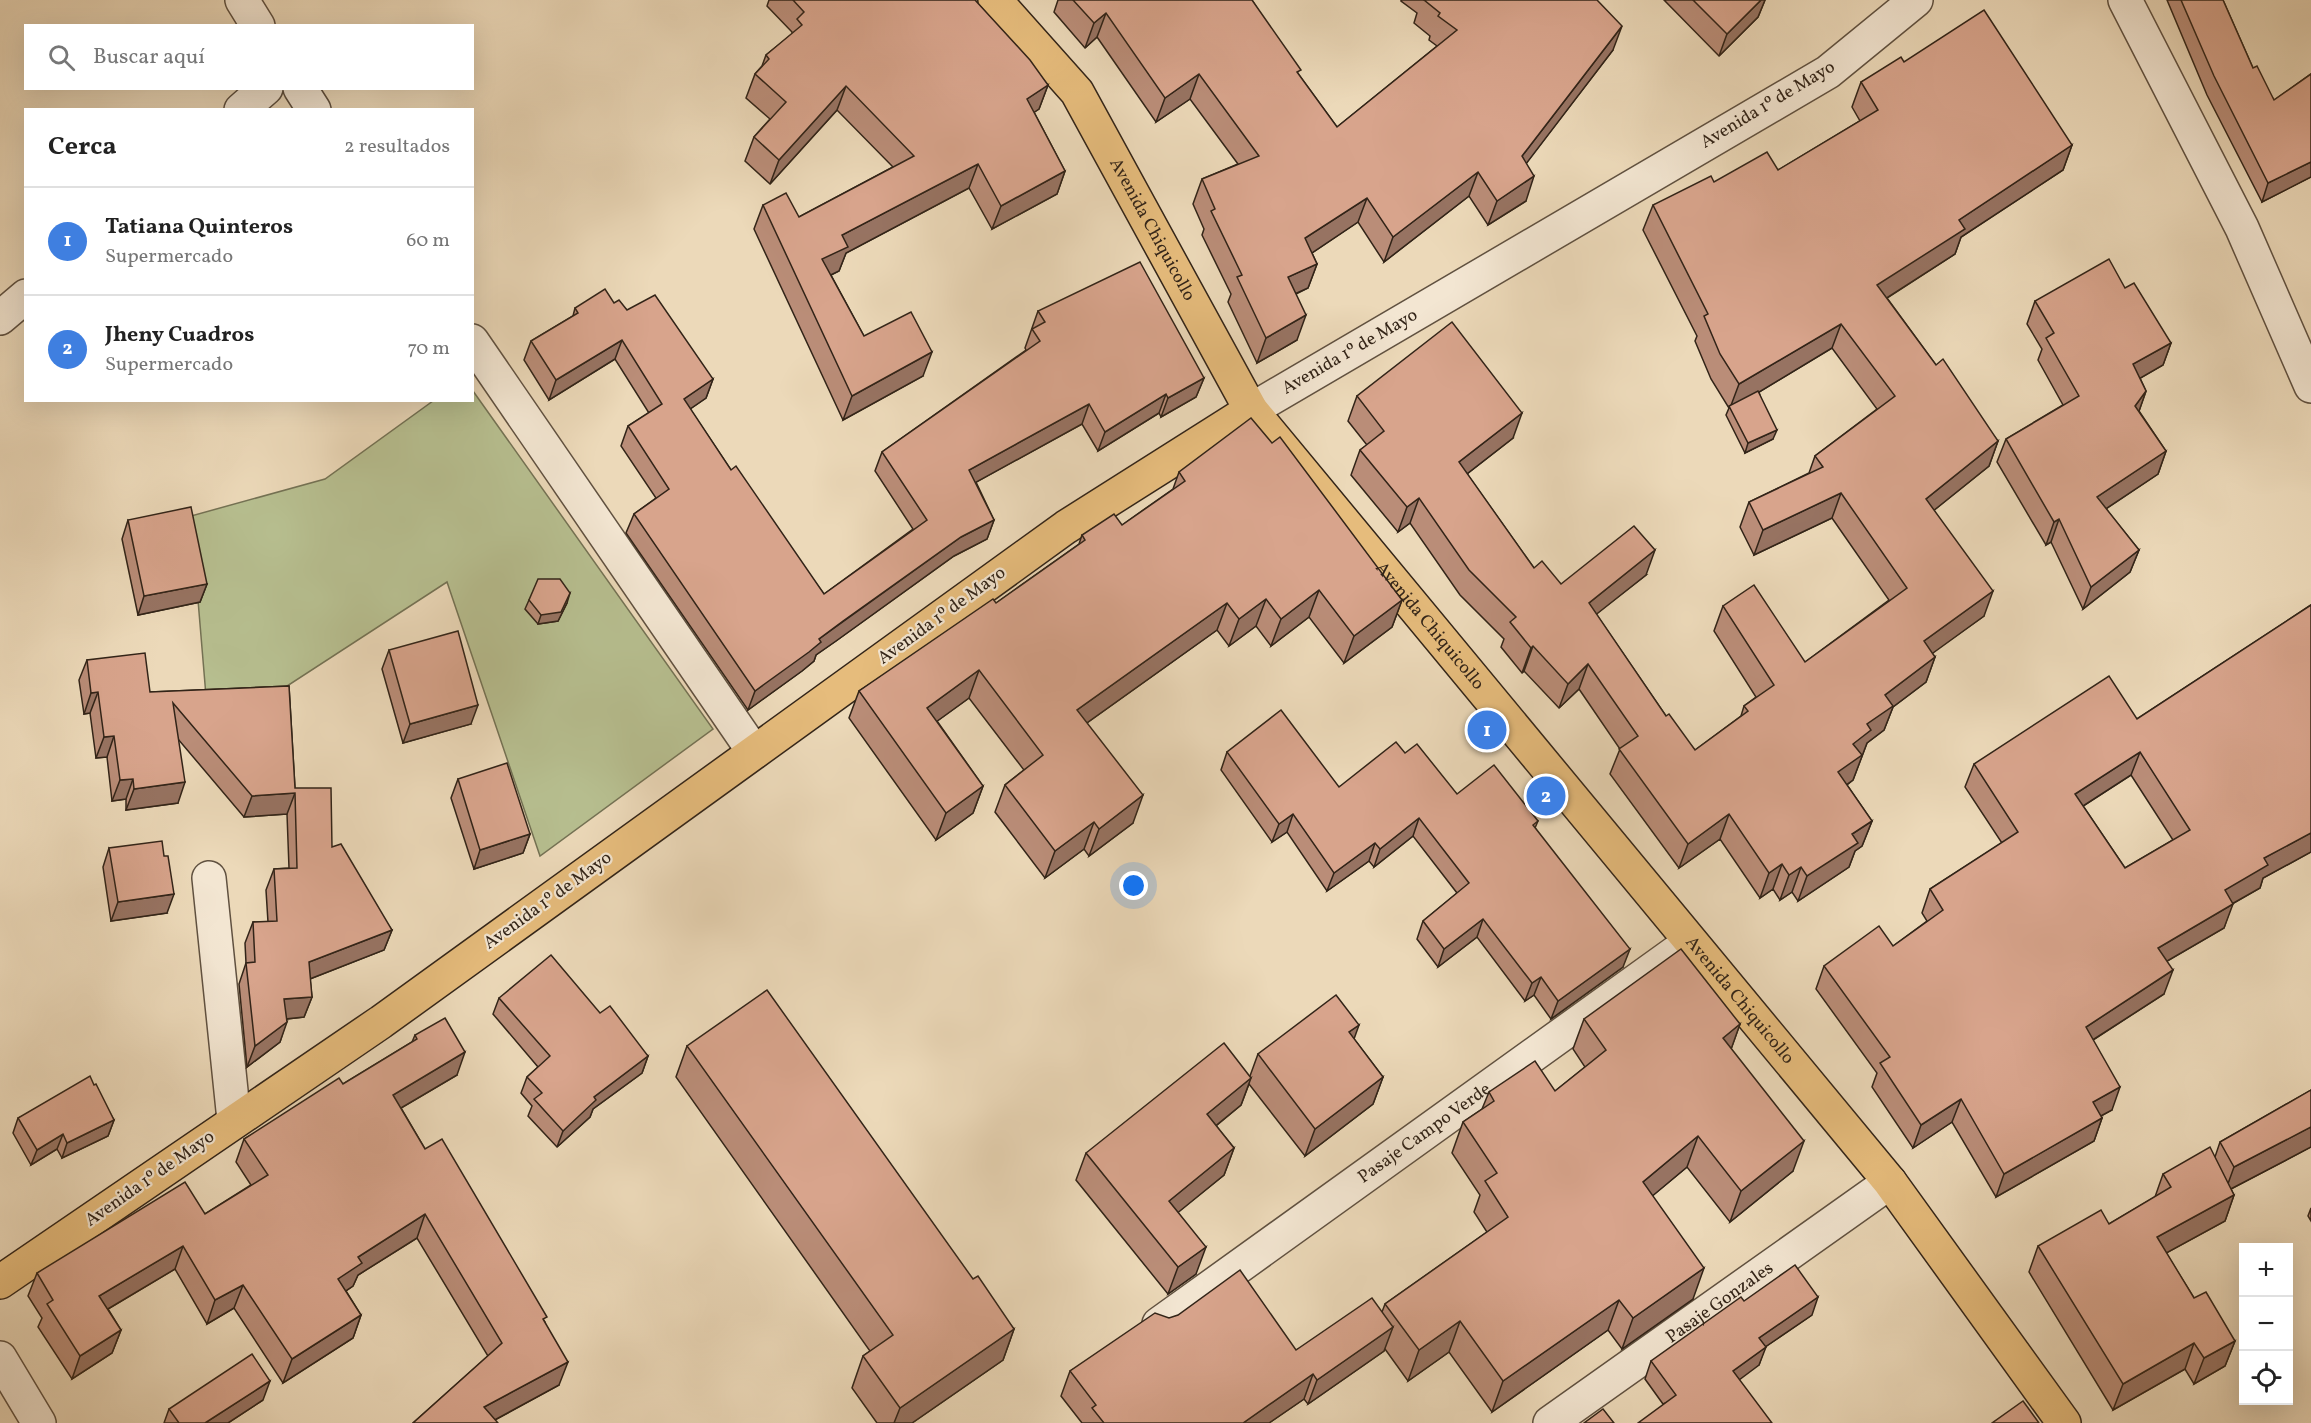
<!DOCTYPE html>
<html lang="es">
<meta charset="utf-8">
<style>
body{margin:0;font-family:Vollkorn,serif;background:#f2f2f2;color:#222}
.controls{position:absolute;right:18px;bottom:18px;display:grid;overflow:hidden;border-radius:0px;box-shadow:0 6px 24px #0002}
.controls button{width:54px;height:54px;display:grid;place-items:center;padding:0;border:0;border-bottom:2px solid #e0e0e0;background:#fff;color:#222;font:30px sans-serif}
.you{position:absolute;left:1134px;top:886px;width:21px;height:21px;margin:-15px;border:4px solid #fff;border-radius:50%;background:#1a73e8;box-shadow:0 0 0 9px #1a73e833}
.badge{display:grid;place-items:center;width:39px;height:39px;border-radius:50%;background:#8f2418;color:#fff;font-size:20px;font-weight:700}
.pin{position:absolute;translate:-50% -50%;border:3px solid #fff;box-shadow:0 2px 6px #0006}
.list{margin:0;padding:0;list-style:none}
h2{display:flex;justify-content:space-between;align-items:center;height:78px;margin:0;padding:0 24px;font-size:26px}
h2 small{font-size:20px;font-weight:400;color:#767676}
.list li{display:grid;grid-template-columns:39px 1fr auto;gap:18px;align-items:center;box-sizing:border-box;height:108px;padding:0 24px;border-top:2px solid #e0e0e0}
.list b{display:block;font-size:22px;white-space:nowrap}
.list p{margin:0;font-size:20px;white-space:nowrap;color:#767676}
.list em{font-size:20px;font-style:normal;color:#767676}
.icon{flex:none;width:33px;height:33px;fill:none;stroke:currentColor;stroke-width:2;stroke-linecap:round;stroke-linejoin:round}
.map{position:relative;flex:none;width:2311px;height:1423px;overflow:hidden}
.search{position:absolute;background:#fff;box-shadow:0 6px 24px #0002;left:24px;top:24px;width:450px;height:66px;display:flex;align-items:center;gap:15px;box-sizing:border-box;padding:0 21px;border-radius:0px;color:#767676;font-size:22px}
.panel{position:absolute;background:#fff;box-shadow:0 6px 24px #0002;left:24px;top:108px;width:450px;height:294px;border-radius:0px}
.map>svg:first-child{display:block}
</style>
<div class="map">
<svg width="2311" height="1423" viewBox="0 0 2311 1423">
<rect width="100%" height="100%" fill="#ecd9b9"/>
<filter id="stains"><feTurbulence type="fractalNoise" baseFrequency=".00333" numOctaves="4"/><feColorMatrix values="0 0 0 0 .2 0 0 0 0 .09 0 0 0 0 .02 0 0 0 .5 -.17"/></filter>
<radialGradient id="worn" r=".72"><stop offset=".6" stop-color="#630" stop-opacity="0"/><stop offset="1" stop-color="#630" stop-opacity=".3"/></radialGradient>
<path fill="#b7bf90" stroke="#747254" stroke-width="1.5" d="M473 391 713 729 540 856 447 582 281 690 206 696 191 516 325 479 433 401 472 400Z"/>
<g fill="none" stroke-linecap="round" stroke-linejoin="round">
<g stroke="#605140" stroke-width="36">
<g id="minor">
<path d="M242 0 258 26"/>
<path d="M2125 0 2242 228 2311 386"/>
<path d="M300 88 314 110"/>
<path d="M241 110 266 88"/>
<path d="M0 318 26 296"/>
<path d="M472 341 754 752"/>
<path d="M1251 410 1828 72 1916 0"/>
<path d="M209 878 234 1120"/>
<path id="s1" d="M1159 1324 1689 943"/>
<path d="M0 1358 39 1423"/>
<path id="s2" d="M1550 1423 1890 1182"/>
</g>
</g>
<g stroke="#322418" stroke-width="36">
<g id="major">
<path id="s3" d="M995 0 1077 92 1251 410 1890 1182 2064 1423"/>
<path d="M0 1282 381 1022 1066 527 1251 410"/>
</g>
</g>
<use href="#minor" stroke="#f3e6d2" stroke-width="33"/>
<use href="#major" stroke="#e6bc7c" stroke-width="33"/>
</g>
<g fill="#ba8d78" stroke="#322418" stroke-width="1.5" fill-rule="evenodd">
<path d="M769 0H975L1048 85 1039 109 1034 112 1065 171 1057 194 992 229 969 188 846 253 839 271 831 275 864 336 923 376 843 420 754 229 763 205 799 217 893 167 837 110 770 184 745 161 754 137 770 119 746 98 755 74 762 66 766 55 792 34V32L767 6Z"/>
<path d="M1058 0H1252L1299 75 1337 127 1437 46 1429 40 1430 36 1414 23 1417 13 1401 1V0H1597L1613 50 1526 163V201L1488 225 1469 196 1384 262 1358 222 1312 253 1317 264 1308 288 1296 294 1297 340 1257 363 1228 302 1231 294 1202 235 1204 229 1193 204 1202 179 1238 164 1190 99 1156 122 1097 37 1085 48 1054 12Z"/>
<path d="M1664 0H1765L1758 17 1719 56Z"/>
<path d="M2167 0H2223L2253 68 2274 100 2311 74V177L2262 202 2207 95Z"/>
<path d="M1904 62 2072 145 2063 170 1961 237 1955 254 1887 298 1936 365 1998 441 1989 466 1934 510 1984 616 1932 653 1935 657 1926 682 1893 707 1884 730 1867 743 1853 780 1847 785 1872 821 1862 846 1855 851 1849 867 1798 901 1792 892 1780 900 1773 889 1760 898 1720 839 1679 868 1610 774 1620 749 1579 689 1559 708 1524 671 1522 673 1501 647 1504 639 1460 595 1410 523 1398 532 1351 475 1360 450 1367 445 1348 421 1357 396 1513 438 1467 474 1534 568 1561 584 1646 575 1596 614 1666 716 1695 750 1741 716 1744 706 1756 697 1714 631 1723 606 1805 662 1889 600 1832 518 1754 555 1740 527 1749 502 1809 473 1815 456 1877 409 1832 348 1759 392 1773 439 1745 453 1726 415 1729 408 1711 379 1695 341 1697 336 1643 230 1653 205 1714 182 1778 170 1860 121 1852 107 1861 82Z"/>
<path d="M2125 288 2171 343 2163 365 2140 378 2146 391 2139 411 2166 451 2158 474 2106 509 2139 550 2130 572 2083 609 2051 542 2046 545 1997 462 2006 439 2063 405 2038 360 2042 349 2027 324 2035 301Z"/>
<path d="M614 303 627 310 713 379 706 398 690 409 731 470 824 594 913 529 875 471 882 452 1026 350 1025 348 1038 311 1204 378 1196 397 1161 417 1159 413 1098 451 1082 424 976 482 994 520 987 539 954 556 836 641 816 655 814 661 802 671 748 710 626 533 634 514 656 498 621 446 628 426 649 413 615 359 549 400 524 360 531 341 573 316 575 308Z"/>
<path d="M1272 443 1402 600 1392 627 1344 663 1309 617 1271 646 1256 626 1229 646 1217 630 1087 723 1133 823 1089 856 1084 849 1045 878 995 812 1005 785 1024 770 969 698 937 721 983 786 973 813 936 840 849 718 859 691 996 603 1079 544 1082 535 1122 525 1173 489 1179 472Z"/>
<path d="M128 520 207 584 200 602 138 615 122 539Z"/>
<path d="M529 600 567 603 558 621 538 624 525 609Z"/>
<path d="M2311 605V852L2263 878 2260 888 2232 904 2224 928 2167 961 2164 994 2093 1040 2112 1110 2101 1116 2102 1118 2094 1141 1996 1197 1952 1122 1913 1148 1872 1087 1877 1073 1816 989 1824 966 1893 946 1927 921 1922 913 1930 889 2002 843 1965 787 1974 764 2137 719ZM2131 775 2173 840 2125 868 2083 806Z"/>
<path d="M389 650 471 724 403 743 382 669Z"/>
<path d="M87 660 150 692 289 686 295 788 332 847 392 930 384 950 310 979 312 997 304 1017 287 1019 280 1042 247 1067 239 984 246 963 245 943 253 922H268L266 890 274 869 289 868 287 814 244 817 178 739V803L126 810V799L112 801 107 757 96 758 90 713 84 714 79 680Z"/>
<path d="M1227 752 1339 787 1405 753 1457 794 1538 821 1535 828 1623 967 1551 1019 1534 995 1525 1001 1477 937 1438 967 1417 939 1423 921 1457 893 1413 836 1374 867 1369 861 1327 891 1287 832 1272 842 1221 770Z"/>
<path d="M458 779 530 834 523 853 474 869 451 798Z"/>
<path d="M109 848 167 913 111 921 103 867Z"/>
<path d="M499 998 600 1013 648 1056 642 1073 593 1109 590 1117 557 1147 528 1116 532 1106 521 1093 527 1077 538 1067 493 1014Z"/>
<path d="M1584 1019 1740 1024 1731 1049 1793 1171 1730 1222 1687 1167 1652 1196 1693 1299 1622 1349 1608 1330 1492 1412 1449 1352 1408 1381 1385 1349 1384 1351 1308 1404 1304 1399 1269 1423H1082L1061 1396 1070 1371 1169 1318 1296 1350 1382 1312 1385 1304 1487 1232 1474 1212 1480 1195 1452 1153 1463 1122 1482 1109 1489 1092 1555 1091 1585 1067 1573 1049Z"/>
<path d="M415 1035 457 1075 401 1108 425 1149 545 1322 559 1385 495 1420 413 1423 488 1356 417 1238 358 1275 353 1286 346 1291 361 1315 353 1338 283 1383 234 1308 207 1324 175 1269 108 1309 121 1330 112 1353 72 1379 38 1327 42 1318 28 1296 37 1273 205 1214 251 1185 236 1162 244 1139 343 1084 412 1042Z"/>
<path d="M1354 1039 1383 1077 1373 1104 1305 1156 1249 1084 1241 1105 1216 1126 1234 1148 1224 1175 1178 1212 1196 1274 1168 1294 1076 1180 1086 1153 1250 1076 1258 1054Z"/>
<path d="M687 1046 973 1279 1014 1329 1003 1360 912 1423H877L852 1388 863 1356 870 1351 676 1077Z"/>
<path d="M94 1085 114 1120 108 1136 62 1158 57 1149 31 1165 13 1133 18 1118Z"/>
<path d="M2311 1090V1147L2231 1189 2234 1195 2225 1221 2166 1253 2194 1298 2235 1341 2225 1366 2194 1384 2185 1369 2113 1410 2029 1272 2038 1246 2109 1224 2155 1197 2163 1174 2215 1157 2220 1142Z"/>
<path d="M2311 1208V1221L2308 1216Z"/>
<path d="M1812 1315 1765 1347 1759 1365 1663 1404 1645 1379 1651 1361Z"/>
<path d="M263 1400 228 1423H164L169 1409Z"/>
</g>
<g fill="#977362" stroke="#322418" stroke-width="1.5">
<path d="M1761 0H1765L1758 17 1719 56 1727 34Z"/>
<path d="M1106 13 1097 37 1085 48 1094 23Z"/>
<path d="M1622 26 1613 50 1513 181 1522 156Z"/>
<path d="M1199 74 1190 99 1156 122 1165 98Z"/>
<path d="M1048 85 1039 109 1018 123 1027 99Z"/>
<path d="M846 86 837 110 770 184 779 160Z"/>
<path d="M2072 145 2063 170 1961 237 1955 254 1868 310 1877 285 1959 220Z"/>
<path d="M2311 162V177L2262 202 2268 183Z"/>
<path d="M978 164 969 188 846 253 839 271 814 283 822 259 842 235Z"/>
<path d="M1065 171 1057 194 992 229 1001 206Z"/>
<path d="M1478 172 1469 196 1384 262 1393 237Z"/>
<path d="M1534 176 1526 201 1488 225 1497 201Z"/>
<path d="M1367 198 1358 222 1297 263 1305 238Z"/>
<path d="M1317 264 1308 288 1279 301 1288 277Z"/>
<path d="M1306 315 1297 340 1257 363 1266 338Z"/>
<path d="M1841 324 1832 348 1731 409 1730 408 1739 384Z"/>
<path d="M622 340 615 359 549 400 556 380Z"/>
<path d="M2171 343 2163 365 2125 387 2133 364Z"/>
<path d="M932 352 923 376 843 420 852 396Z"/>
<path d="M1204 378 1196 397 1161 417 1168 398Z"/>
<path d="M713 379 706 398 677 418 684 399Z"/>
<path d="M2146 391 2138 414 2135 406Z"/>
<path d="M1166 394 1159 413 1098 451 1105 432Z"/>
<path d="M1089 404 1082 424 962 490 969 470Z"/>
<path d="M1522 413 1513 438 1450 487 1459 462Z"/>
<path d="M1777 430 1773 439 1745 453 1748 443Z"/>
<path d="M1998 441 1989 466 1917 524 1926 499Z"/>
<path d="M2166 451 2158 474 2089 520 2097 497Z"/>
<path d="M1841 493 1832 518 1754 555 1763 530Z"/>
<path d="M1419 498 1410 523 1398 532 1407 507Z"/>
<path d="M2059 519 2051 542 2046 545 2054 522Z"/>
<path d="M994 520 987 539 954 556 836 641 816 655 814 661 802 671 748 710 755 691 819 639 961 537Z"/>
<path d="M1655 550 1646 575 1579 628 1589 603Z"/>
<path d="M2139 550 2130 572 2083 609 2091 587Z"/>
<path d="M207 584 200 602 138 615 144 596Z"/>
<path d="M1319 590 1309 617 1271 646 1281 619Z"/>
<path d="M1993 591 1984 616 1915 666 1924 641Z"/>
<path d="M570 593 567 603 558 621 538 624 541 615Z"/>
<path d="M1266 599 1256 626 1229 646 1239 619Z"/>
<path d="M1402 600 1392 627 1344 663 1354 636Z"/>
<path d="M1227 603 1217 630 1067 737 1077 710Z"/>
<path d="M1533 646 1524 671 1522 673 1531 648Z"/>
<path d="M1935 657 1926 682 1893 707 1884 730 1867 743 1853 780 1829 797 1838 772 1853 744 1867 724 1885 695Z"/>
<path d="M1588 664 1579 689 1559 708 1568 684Z"/>
<path d="M979 670 969 698 918 735 927 708Z"/>
<path d="M98 692 90 713 84 714 91 693Z"/>
<path d="M478 705 471 724 403 743 410 724Z"/>
<path d="M114 736 107 757 96 758 104 737Z"/>
<path d="M2140 752 2131 775 2066 817 2075 794Z"/>
<path d="M133 779 126 799 112 801 120 780Z"/>
<path d="M185 782 178 803 126 810 134 789Z"/>
<path d="M983 786 973 813 936 840 946 813Z"/>
<path d="M295 793 287 814 244 817 252 796Z"/>
<path d="M1143 795 1133 823 1089 856 1099 829Z"/>
<path d="M1293 814 1287 832 1272 842 1279 824Z"/>
<path d="M1729 814 1720 839 1679 868 1688 844Z"/>
<path d="M1419 818 1413 836 1374 867 1380 849Z"/>
<path d="M1872 821 1862 846 1855 851 1849 867 1798 901 1807 876 1852 834Z"/>
<path d="M1094 822 1084 849 1045 878 1055 851Z"/>
<path d="M2311 833V852L2263 878 2260 888 2216 913 2225 890 2264 858Z"/>
<path d="M530 834 523 853 474 869 480 850Z"/>
<path d="M1375 843 1369 861 1327 891 1334 873Z"/>
<path d="M1782 864 1773 889 1760 898 1769 873Z"/>
<path d="M1801 867 1792 892 1780 900 1789 875Z"/>
<path d="M174 894 167 913 111 921 118 902Z"/>
<path d="M2233 904 2224 928 2150 971 2158 948Z"/>
<path d="M1483 919 1477 937 1438 967 1444 949Z"/>
<path d="M392 930 384 950 302 982 309 962Z"/>
<path d="M1630 949 1623 967 1551 1019 1558 1001Z"/>
<path d="M2173 970 2164 994 2077 1050 2086 1027Z"/>
<path d="M1541 977 1534 995 1525 1001 1532 983Z"/>
<path d="M312 997 304 1017 276 1020 284 999Z"/>
<path d="M287 1022 280 1042 247 1067 255 1046Z"/>
<path d="M1740 1024 1729 1055 1723 1038Z"/>
<path d="M1359 1025 1349 1053V1032Z"/>
<path d="M465 1052 457 1075 384 1118 393 1095Z"/>
<path d="M648 1056 642 1073 593 1109 590 1117 557 1147 563 1131 594 1097Z"/>
<path d="M1383 1077 1373 1104 1305 1156 1315 1129Z"/>
<path d="M1251 1078 1241 1105 1197 1141 1207 1114Z"/>
<path d="M2120 1087 2112 1110 2084 1125 2093 1102Z"/>
<path d="M1961 1099 1952 1122 1913 1148 1921 1125Z"/>
<path d="M2102 1118 2094 1141 1996 1197 2004 1174Z"/>
<path d="M114 1120 108 1136 62 1158 67 1143Z"/>
<path d="M2311 1127V1147L2225 1192 2234 1167Z"/>
<path d="M63 1134 57 1149 31 1165 37 1150Z"/>
<path d="M1698 1136 1687 1167 1632 1213 1643 1182Z"/>
<path d="M1804 1141 1793 1171 1730 1222 1741 1191Z"/>
<path d="M1234 1148 1224 1175 1159 1228 1169 1201Z"/>
<path d="M2234 1195 2225 1221 2148 1263 2157 1237Z"/>
<path d="M425 1214 417 1238 358 1275 353 1286 329 1302 338 1279 358 1257Z"/>
<path d="M183 1246 175 1269 91 1319 99 1296Z"/>
<path d="M1206 1247 1196 1274 1168 1294 1178 1267Z"/>
<path d="M1704 1268 1693 1299 1622 1349 1633 1318Z"/>
<path d="M243 1285 234 1308 207 1324 215 1300Z"/>
<path d="M1818 1297 1812 1315 1752 1356 1759 1338Z"/>
<path d="M1619 1300 1608 1330 1492 1412 1503 1381Z"/>
<path d="M361 1315 353 1338 283 1383 292 1359Z"/>
<path d="M1460 1321 1449 1352 1408 1381 1419 1350Z"/>
<path d="M1393 1327 1384 1351 1308 1404 1317 1380Z"/>
<path d="M1014 1329 1003 1360 912 1423H894L900 1408Z"/>
<path d="M121 1330 112 1353 72 1379 80 1356Z"/>
<path d="M2235 1341 2225 1366 2194 1384 2204 1358Z"/>
<path d="M2194 1343 2185 1369 2113 1410 2123 1384Z"/>
<path d="M1766 1347 1759 1365 1727 1389 1733 1371Z"/>
<path d="M568 1362 559 1385 489 1423 484 1407Z"/>
<path d="M1313 1374 1304 1399 1269 1423H1243Z"/>
<path d="M270 1381 263 1400 228 1423H205Z"/>
</g>
<g fill="#d8a48c" stroke="#322418" stroke-width="1.5" fill-rule="evenodd">
<path d="M793 0H975L1030 60 1048 85 1027 99 1065 171 1001 206 978 164 842 235 848 247 822 259 864 336 911 312 932 352 852 396 763 205 786 193 799 217 914 156 846 86 779 160 754 137 786 102 755 74 769 59 766 55 802 25 797 19 804 12Z"/>
<path d="M1073 0H1252L1301 70 1297 72 1337 127 1457 30 1438 16 1440 13 1424 0H1597L1622 26 1522 156 1534 176 1497 201 1478 172 1393 237 1367 198 1305 238 1317 264 1288 277 1306 315 1266 338 1237 277 1242 275 1211 211 1215 209 1202 179 1259 156 1199 74 1165 98 1106 13 1094 23Z"/>
<path d="M1693 0H1761L1727 34Z"/>
<path d="M2181 0H2223L2253 68 2257 66 2274 100 2311 74V162L2268 183 2214 76Z"/>
<path d="M1984 10 2072 145 1959 220 1965 229 1877 285 1936 365 1943 359 1998 441 1926 499 1993 591 1924 641 1935 657 1885 695 1893 706 1867 724 1871 730 1853 744 1862 755 1838 772 1872 821 1852 834 1858 843 1807 876 1801 867 1789 875 1782 864 1769 873 1729 814 1688 844 1619 749 1638 736 1588 664 1568 684 1533 646 1531 648 1510 622 1516 617 1469 570 1419 498 1407 507 1360 450 1384 431 1357 396 1452 322 1522 413 1459 462 1534 568 1542 561 1561 584 1634 526 1655 550 1589 603 1666 716 1669 714 1695 750 1748 711 1744 706 1774 685 1723 606 1754 585 1805 662 1907 588 1841 493 1763 530 1749 502 1823 467 1815 456 1895 396 1841 324 1739 384 1720 354 1704 316 1708 314 1653 205 1711 176 1714 182 1767 152 1778 170 1878 110 1861 82 1901 57 1904 62Z"/>
<path d="M2109 259 2125 288 2134 283 2171 343 2133 364 2146 391 2135 406 2166 451 2097 497 2139 550 2091 587 2059 519 2054 522 2006 439 2079 396 2046 338 2054 333 2035 301Z"/>
<path d="M1140 262 1204 378 1168 398 1166 394 1105 432 1089 404 969 470 994 520 961 537 843 621 819 639 821 642 809 652 755 691 634 514 669 489 628 426 662 404 622 340 556 380 531 341 578 313 575 308 605 289 614 303 619 300 627 310 655 295 713 379 684 399 731 470 736 466 824 594 927 520 882 452 1040 341 1032 329 1045 322 1038 311Z"/>
<path d="M1758 391 1777 430 1748 443 1729 406Z"/>
<path d="M1251 418 1272 443 1280 437 1402 600 1354 636 1319 590 1281 619 1266 599 1239 619 1227 603 1077 710 1143 795 1099 829 1094 822 1055 851 1005 785 1043 755 979 670 927 708 983 786 946 813 859 691 993 599 996 603 1085 540 1082 535 1114 514 1122 525 1185 481 1179 472Z"/>
<path d="M191 507 207 584 144 596 128 520Z"/>
<path d="M538 579H560L570 593 561 612 541 615 529 600Z"/>
<path d="M2311 605V833L2264 858 2268 865 2225 890 2233 904 2158 948 2173 970 2086 1027 2120 1087 2093 1102 2102 1118 2004 1174 1961 1099 1921 1125 1880 1063 1890 1057 1824 966 1879 926 1893 946 1943 910 1930 889 2018 832 1974 764 2109 676 2137 719ZM2140 752 2190 830 2125 868 2075 794Z"/>
<path d="M458 631 478 705 410 724 389 650Z"/>
<path d="M145 653 150 692 289 686 295 788H331L332 847 341 844 392 930 309 962 312 997 284 999 287 1022 255 1046 246 963 255 962 253 922 277 921 274 869 297 868 295 793 252 796 173 703 185 782 134 789 133 779 120 780 114 736 104 737 98 692 91 693 87 660Z"/>
<path d="M1281 710 1339 787 1396 742 1405 753 1417 744 1457 794 1494 765 1538 821 1533 825 1630 949 1558 1001 1541 977 1532 983 1483 919 1444 949 1423 921 1469 883 1419 818 1380 849 1375 843 1334 873 1293 814 1279 824 1227 752Z"/>
<path d="M507 763 530 834 480 850 458 779Z"/>
<path d="M162 841 164 856H168L174 894 118 902 109 848Z"/>
<path d="M1681 949 1740 1024 1723 1038 1804 1141 1741 1191 1698 1136 1643 1182 1704 1268 1633 1318 1619 1300 1503 1381 1460 1321 1419 1350 1385 1304 1508 1217 1485 1181 1497 1173 1463 1122 1494 1101 1489 1092 1535 1061 1555 1091 1606 1050 1584 1019Z"/>
<path d="M551 955 600 1013 610 1006 648 1056 594 1097 596 1100 563 1131 534 1099 542 1093 527 1077 550 1056 499 998Z"/>
<path d="M767 990 973 1279 978 1276 1014 1329 900 1408 863 1356 893 1335 687 1046Z"/>
<path d="M1336 995 1359 1025 1349 1032 1383 1077 1315 1129 1258 1054Z"/>
<path d="M445 1018 465 1052 393 1095 425 1149 442 1139 547 1317 543 1319 568 1362 484 1407 498 1423H413L502 1343 425 1214 358 1257 362 1263 338 1279 361 1315 292 1359 243 1285 215 1300 183 1246 99 1296 121 1330 80 1356 47 1304 53 1300 37 1273 185 1182 205 1214 268 1175 244 1139 339 1078 343 1084 417 1039 415 1035Z"/>
<path d="M1224 1043 1251 1078 1207 1114 1234 1148 1169 1201 1206 1247 1178 1267 1086 1153Z"/>
<path d="M90 1076 94 1085 96 1084 114 1120 67 1143 63 1134 37 1150 18 1118Z"/>
<path d="M2311 1090V1127L2234 1167 2220 1142Z"/>
<path d="M2210 1147 2234 1195 2157 1237 2194 1298 2206 1292 2235 1341 2204 1358 2194 1343 2123 1384 2038 1246 2101 1210 2109 1224 2171 1187 2163 1174Z"/>
<path d="M1795 1265 1818 1297 1759 1338 1766 1347 1733 1371 1772 1423H1638L1676 1395 1651 1361 1741 1297 1744 1301Z"/>
<path d="M1240 1270 1296 1350 1372 1298 1393 1327 1317 1380 1313 1374 1243 1423H1104L1092 1408 1096 1405 1070 1371 1155 1313 1169 1318 1178 1315Z"/>
<path d="M252 1354 270 1381 205 1423H179L169 1409Z"/>
<path d="M2023 1401 2039 1423H1992Z"/>
<path d="M1603 1409 1614 1423H1584Z"/>
</g>
<g text-anchor="middle" dominant-baseline="central" stroke-width="4.5" stroke-linejoin="round" paint-order="stroke">
<g font-size="18" fill="#322418" stroke="#f3e6d2">
<text transform="translate(1768 105) rotate(-31)">Avenida 1º de Mayo</text>
<text stroke="none"><textPath href="#s3" startOffset="280">Avenida Chiquicollo</textPath></text>
<text transform="translate(1350 352) rotate(-30)">Avenida 1º de Mayo</text>
<text transform="translate(942 616) rotate(-36)">Avenida 1º de Mayo</text>
<text stroke="none"><textPath href="#s3" startOffset="766">Avenida Chiquicollo</textPath></text>
<text transform="translate(548 901) rotate(-36)">Avenida 1º de Mayo</text>
<text stroke="none"><textPath href="#s3" startOffset="1252">Avenida Chiquicollo</textPath></text>
<text stroke="none"><textPath href="#s1" startOffset="327">Pasaje Campo Verde</textPath></text>
<text transform="translate(150 1179) rotate(-35)">Avenida 1º de Mayo</text>
<text stroke="none"><textPath href="#s2" startOffset="208">Pasaje Gonzales</textPath></text>
</g>
</g>
<rect width="100%" height="100%" filter="url(#stains)"/>
<rect width="100%" height="100%" fill="url(#worn)"/>
</svg>
<div class="controls">
<button>+</button>
<button>−</button>
<button><svg class="icon" aria-label="locate" viewBox="0 0 24 24"><circle cx="12" cy="12" r="6"/><path d="M12 2v4M12 18v4M2 12h4M18 12h4"/></svg></button>
</div>
<div class="you"></div>
<div class="pin badge" style="left:1487px;top:730px;background:#3f7fe0">1</div>
<div class="pin badge" style="left:1546px;top:796px;background:#3f7fe0">2</div>
<div class="search"><svg class="icon" aria-label="search" viewBox="0 0 24 24"><circle cx="10" cy="10" r="6"/><path d="M15 15l6 6"/></svg>Buscar aquí</div>
<section class="panel">
<h2>Cerca<small>2 resultados</small></h2>
<ul class="list">
<li><span class="badge" style="background:#3f7fe0">1</span><div><b>Tatiana Quinteros</b><p>Supermercado</p></div><em>60 m</em></li>
<li><span class="badge" style="background:#3f7fe0">2</span><div><b>Jheny Cuadros</b><p>Supermercado</p></div><em>70 m</em></li>
</ul>
</section>
</div>
